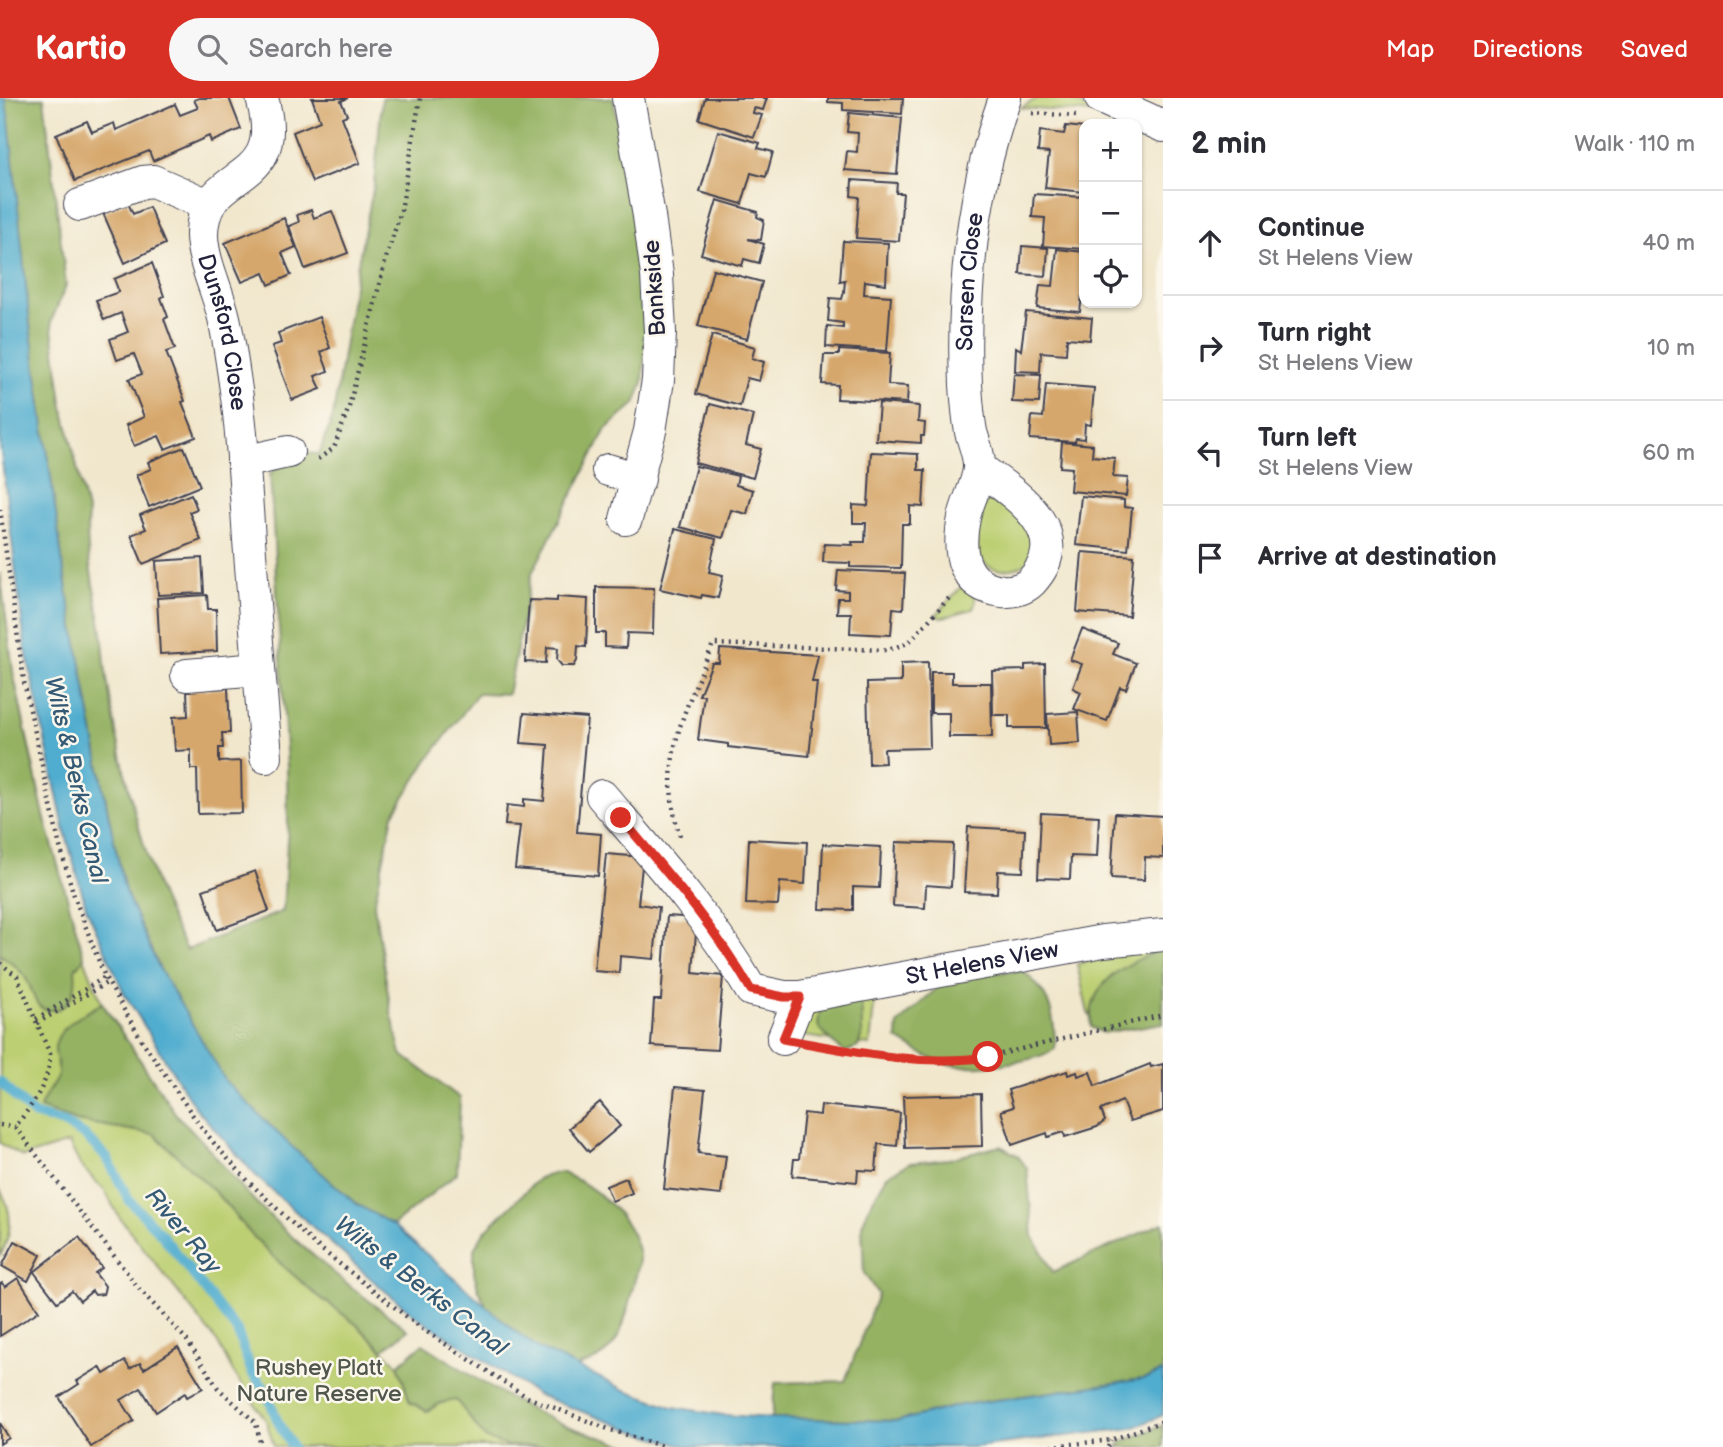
<!DOCTYPE html>
<meta charset="utf-8">
<style>
body{margin:0;font-family:"Balsamiq Sans",sans-serif;background:#f7f7f7;color:#2b2b33}
.controls{position:absolute;right:21px;top:21px;display:grid;overflow:hidden;border-radius:14px;box-shadow:0 2px 5px #0004}
.controls button{width:63px;height:63px;display:grid;place-items:center;padding:0;border:0;border-bottom:2px solid #e1e1e2;background:#fff;color:#2b2b33;font:35px sans-serif}
.stop{position:absolute;width:21px;height:21px;margin:-16px;border:5px solid #d93025;border-radius:50%;background:#fff}
.stop.end{background:#d93025;border-color:#fff;box-shadow:0 2px 7px #0008}
.list{margin:0;padding:0;list-style:none}
h2{display:flex;justify-content:space-between;align-items:center;height:91px;margin:0;padding:0 28px;font-size:30px}
h2 small{font-size:23px;font-weight:400;color:#7c7c81}
.list li{display:grid;grid-template-columns:46px 1fr auto;gap:21px;align-items:center;box-sizing:border-box;height:105px;padding:0 28px;border-top:2px solid #e1e1e2}
.list b{display:block;font-size:26px;white-space:nowrap}
.list p{margin:0;font-size:23px;white-space:nowrap;color:#7c7c81}
.list em{font-size:23px;font-style:normal;color:#7c7c81}
.icon{flex:none;width:38px;height:38px;fill:none;stroke:currentColor;stroke-width:2;stroke-linecap:round;stroke-linejoin:round}
.map{position:relative;flex:none;width:1163px;height:1349px;overflow:hidden}
header{display:flex;align-items:center;gap:42px;box-sizing:border-box;height:98px;padding:0 35px;background:#d93025;color:#fff}
header strong{font-size:33px}
nav{display:flex;gap:38px;margin-inline-start:auto;font-size:24px}
.search{width:490px;height:63px;background:#f7f7f7;display:flex;align-items:center;gap:18px;box-sizing:border-box;padding:0 24px;border-radius:38px;color:#7c7c81;font-size:26px}
main{display:flex}
aside{flex:1;background:#fff}
.map>svg:first-child{display:block}
</style>
<header>
<strong>Kartio</strong>
<div class="search"><svg class="icon" aria-label="search" viewBox="0 0 24 24"><circle cx="10" cy="10" r="6"/><path d="M15 15l6 6"/></svg>Search here</div>
<nav><a>Map</a><a>Directions</a><a>Saved</a></nav>
</header>
<main>
<div class="map">
<svg width="1163" height="1349" viewBox="0 0 1163 1349">
<rect width="100%" height="100%" fill="#fbf7ec"/>
<filter id="ink" filterUnits="userSpaceOnUse"><feTurbulence type="fractalNoise" baseFrequency=".0143" numOctaves="2"/><feDisplacementMap in="SourceGraphic" scale="14" xChannelSelector="R" yChannelSelector="G"/><feConvolveMatrix kernelMatrix="1 2 1 2 8 2 1 2 1" color-interpolation-filters="sRGB"/></filter>
<filter id="wash" filterUnits="userSpaceOnUse"><feTurbulence type="fractalNoise" baseFrequency=".00686" numOctaves="4" result="noise"/><feDisplacementMap in="SourceGraphic" scale="28" xChannelSelector="R" yChannelSelector="G"/><feGaussianBlur stdDeviation="1.57" result="paint"/><feColorMatrix in="noise" values="0 0 0 0 0 0 0 0 0 0 0 0 0 0 0 0 0 1.4 0 .05"/><feComposite in="paint" operator="in"/></filter>
<g filter="url(#wash)">
<rect width="100%" height="100%" fill="#f1e7cd"/>
<g fill="#bccf72" stroke="#6f7856" stroke-width="2">
<path d="M1038 0H1068L1095 15 1021 10Z"/>
<path d="M999 399 1008 401 1035 446 1027 464C1015 473 991 477 981 461 974 449 976 417 984 406 987 401 994 400 999 399Z"/>
<path d="M0 475 13 574 44 718 79 847 102 905 177 1018 217 1096 251 1136 279 1164 313 1194 356 1226 398 1267 410 1304 427 1313 441 1305 456 1301 486 1341 537 1349H274L266 1322 233 1274 218 1245 119 1119 105 1093 80 1067 69 1045 23 1059 0 1045Z"/>
<path d="M965 487C974 494 978 500 973 511L940 520 936 517 959 491Z"/>
<path d="M1163 852 1095 925 1088 915 1077 866 1110 858Z"/>
<path d="M875 898 870 947 803 938 809 910Z"/>
<path d="M0 1092C14 1114 12 1136 0 1158Z"/>
</g>
<g fill="#95b264" stroke="#5c6a50" stroke-width="2">
<path d="M5 0H44L66 187 51 224 62 304 88 417C84 454 95 491 101 528 104 545 104 563 107 581 118 653 135 725 159 794 167 814 177 833 186 852L283 813 288 727 287 668 270 375 301 355 319 356 333 318 356 175 374 87 382 0H613L634 112 646 235 643 285 635 306 606 331 532 475 508 596 478 595 427 663 393 717 374 807 391 914 401 956 460 1000 457 1075 393 1127 355 1105 212 979 158 867 125 793 108 715 64 475 30 227Z"/>
<path d="M0 475 13 574 26 636 44 718 84 859 75 871C76 885 76 896 65 907 60 911 57 912 50 912 34 912 34 895 28 884 22 872 10 864 0 856Z"/>
<path d="M1163 850V925L1103 935 1091 929C1087 882 1126 867 1163 850Z"/>
<path d="M1023 873C1050 895 1055 916 1055 951 1033 965 973 972 947 966 929 962 913 950 897 941L898 926 951 877Z"/>
<path d="M861 893 862 935 858 949 845 954 833 945 818 928 820 911Z"/>
<path d="M102 905 177 1018C203 1040 222 1068 245 1093 294 1145 351 1190 408 1232L383 1252 356 1226 313 1194 279 1164 251 1136 217 1096 154 1036 76 1023 40 1010C44 997 55 985 58 976 60 966 54 959 55 949 57 928 86 915 102 905Z"/>
<path d="M1000 1048 1017 1057 1027 1070 1033 1138 1053 1174 1163 1125V1274L1143 1281 961 1307 898 1323 772 1320 775 1285 845 1283 878 1196 864 1175 862 1127 869 1109 887 1078 910 1065 949 1061Z"/>
<path d="M560 1074C595 1087 632 1119 639 1157 640 1167 635 1180 633 1189 622 1233 619 1262 568 1270L493 1221 479 1193 474 1175V1151L484 1134 539 1080Z"/>
<path d="M423 1246C469 1276 514 1307 565 1327 587 1336 611 1342 633 1349L508 1348 486 1341 456 1302 441 1305 427 1313 410 1304 398 1267Z"/>
<path d="M1163 1327V1349H1118L1122 1344Z"/>
</g>
<path fill="#51adcf" stroke="#3a6885" stroke-width="2" d="M0 0H5L9 22 30 227 64 475 108 715 125 793 158 868 227 985 288 1045 355 1105 393 1127 514 1232 540 1251 625 1292 673 1309 723 1317 772 1320 898 1323 961 1307 1143 1281 1163 1274V1317L1132 1330 974 1349H689L637 1334 538 1297 417 1219 378 1187 258 1080 194 1008 124 895 86 809 64 730 25 548 0 347Z"/>
<g fill="none" stroke-linecap="round" stroke-linejoin="round">
<path stroke="#51adcf" stroke-width="10" d="M0 984 33 1016 63 1025 84 1037 107 1060 129 1102 162 1137 237 1233 252 1275 266 1292 277 1322 292 1349"/>
</g>
<g id="blocks">
<g fill="#d6a76c">
<path d="M199 0H229L241 31 211 44 209 38 153 63 149 53 75 83 56 36 87 23 92 34 114 25 116 32 175 6 180 17 198 10 194 2Z"/>
<path d="M312 0H348L341 3 347 17 342 19 360 65 312 84 293 34 320 23Z"/>
<path d="M705 0H767L763 12 754 10 753 15 762 17 754 39 699 21Z"/>
<path d="M828 0H903L902 16 843 12V5L828 4Z"/>
<path d="M849 15 902 20 897 76 845 72 847 53 857 54 858 35 847 34Z"/>
<path d="M1066 28 1084 30V94L1045 90 1049 55 1038 54 1040 33 1064 36Z"/>
<path d="M718 33 760 45 758 50 773 54 766 79 751 75 742 106 700 94Z"/>
<path d="M852 82 897 85 896 95H903L899 143 856 140 859 99 851 98Z"/>
<path d="M1034 96 1084 99V151L1043 148 1045 120 1032 119Z"/>
<path d="M717 102 758 114 757 119 764 122 761 142 748 141 764 146 759 165 744 161 742 168 701 156Z"/>
<path d="M127 103 133 116 149 109 165 146 125 165 103 115Z"/>
<path d="M311 112 314 120 332 113 348 155 305 171 289 128 299 124 297 117Z"/>
<path d="M284 120 296 149 282 155 291 177 269 187 264 175 242 184 225 145Z"/>
<path d="M843 143 888 145 886 186 865 183 864 196 891 198 887 253 826 249 827 228 843 230V225L828 223 830 200 842 201 844 194 845 182 840 183Z"/>
<path d="M1022 148 1048 150 1046 178 1020 176Z"/>
<path d="M1057 151 1084 154V199L1082 198 1080 214 1037 210 1040 187 1053 188Z"/>
<path d="M152 165 164 198 161 200 168 219 164 221 175 251 166 254 185 303 182 304 196 339 165 351 159 338 134 348 126 327 144 319 129 281 142 276 134 256 117 262 110 241 128 234 121 215 104 222 96 202 119 194 114 181Z"/>
<path d="M713 171 762 184 747 241 698 228Z"/>
<path d="M1026 214 1092 220 1090 242 1067 240 1066 256 1041 254 1040 274 1015 273 1016 249 1021 252Z"/>
<path d="M319 219 330 250 321 254 328 273 315 278 321 291 292 302 272 248 281 245 278 235Z"/>
<path d="M712 237 755 249 752 260 764 264 759 283 747 280 740 308 696 296Z"/>
<path d="M839 252 890 255 888 287 908 288 907 305 837 301 838 287 822 286 824 257H839Z"/>
<path d="M1014 276 1041 277 1039 305 1012 304Z"/>
<path d="M1046 286 1094 290 1091 327 1085 326 1084 341 1076 340 1075 344 1030 341 1032 318 1043 319Z"/>
<path d="M879 305 919 308 918 324 925 325 924 338H921V345L876 342Z"/>
<path d="M710 306 753 317 746 347 761 351 753 380 695 365Z"/>
<path d="M1062 344 1093 347 1092 358 1115 360 1113 379 1128 380 1126 398 1070 393 1072 370 1060 369Z"/>
<path d="M184 349 200 388 149 409 136 377 151 371 148 364Z"/>
<path d="M871 354 918 356V372H925L923 409 910 408V426H902L901 470 850 469V465L823 464 824 446 853 447 852 444H865L866 425H853V407L868 408Z"/>
<path d="M696 368 738 378 736 387 753 392 747 416 731 412 723 440 680 429Z"/>
<path d="M191 396 197 411 189 414 201 442 143 466 131 437 146 431 140 417Z"/>
<path d="M1081 398 1124 402V409L1132 410 1128 452 1076 447Z"/>
<path d="M675 431 716 441 709 474 723 477 718 500 702 497 701 500 660 491Z"/>
<path d="M1082 454 1134 458 1129 518 1077 514Z"/>
<path d="M202 460 204 495 158 497 156 463Z"/>
<path d="M838 472 905 475 903 511 893 510 891 537 850 535 851 515H837L838 500H848V493L836 492Z"/>
<path d="M596 489 654 490 653 536 627 535 626 550 605 549V535H596Z"/>
<path d="M207 497 208 511H216L217 553 160 556 157 500Z"/>
<path d="M557 499 588 501 586 549 578 548 577 563 574 568H562L557 562 558 550 547 549 546 565 525 564 529 502 557 503Z"/>
<path d="M1082 531 1118 545 1113 556 1136 565 1126 591 1120 589 1107 623 1074 611 1081 594 1073 590 1082 566 1070 562Z"/>
<path d="M720 551 818 557 812 584H817L809 658 728 649V646L698 642 704 597H699L712 565H719Z"/>
<path d="M928 564 930 650 884 651 885 665 869 666 867 585 901 584V565Z"/>
<path d="M1045 566 1046 630H1009V617H993L992 573 1025 572V567Z"/>
<path d="M931 574H952V585H991L992 639H949V615H931Z"/>
<path d="M228 590 230 635H222L223 650H219V664L241 663 242 715 198 716 197 671H191V652L175 653 173 619 188 618 187 592Z"/>
<path d="M1078 614 1080 645 1049 647 1047 616Z"/>
<path d="M524 615 587 620 577 734 601 736 598 778 515 771 520 728 505 727 507 707 524 709V701L544 703 548 647 521 645Z"/>
<path d="M1041 715 1099 718 1097 759 1071 758 1070 781 1038 780Z"/>
<path d="M1115 715 1163 718V760L1145 759 1144 782 1111 780Z"/>
<path d="M968 729 1025 732 1023 774 998 773 997 795 964 794Z"/>
<path d="M749 741 807 744 805 786 780 784 778 807 746 806Z"/>
<path d="M896 744 953 746 951 789 926 787 925 810 893 808Z"/>
<path d="M823 746 881 749 879 790 853 789V812L820 811Z"/>
<path d="M606 756 643 759 638 806 659 809 654 861 620 858 619 875 594 873Z"/>
<path d="M255 773 269 813 217 832 203 792Z"/>
<path d="M667 818 697 820 693 875 723 878 717 952 651 948 654 902H661Z"/>
<path d="M1150 966 1151 969 1163 966V1013L1130 1023 1122 1003 1101 1012 1105 1023 1097 1029 1065 1039 1064 1034 1048 1039 1047 1035 1012 1047 1001 1013 1013 1009 1008 992 1067 973 1068 977 1077 974 1078 978 1090 974 1095 988Z"/>
<path d="M675 989 705 992 698 1055 726 1058 721 1097 664 1091Z"/>
<path d="M981 996 982 1048 905 1050 903 998Z"/>
<path d="M600 1004 620 1028 589 1054 569 1030Z"/>
<path d="M821 1007 900 1015 897 1048 878 1046 876 1073 858 1072 857 1084 792 1078 794 1061H799L804 1015 820 1017Z"/>
<path d="M626 1080 632 1095 612 1103 606 1088Z"/>
<path d="M79 1139 102 1170 95 1175 105 1188 104 1193 103 1196 95 1197 92 1193 80 1203 72 1193 57 1204 34 1174Z"/>
<path d="M15 1143 41 1157 28 1183 2 1168Z"/>
<path d="M18 1180 39 1213 0 1238V1186L2 1185 5 1189Z"/>
<path d="M178 1249 203 1290 187 1299 185 1295 156 1314 141 1290 121 1302 134 1323 91 1349 59 1299 79 1286 77 1283 100 1269 104 1276 125 1263 130 1271 140 1265 144 1271Z"/>
<path d="M0 1325 9 1340 0 1346Z"/>
</g>
</g>
</g>
<g filter="url(#ink)">
<use href="#blocks" fill-opacity="0" stroke="#414051" stroke-width="2"/>
<g fill="none" stroke-linecap="round" stroke-linejoin="round">
<g stroke="#414051" stroke-width="34">
<g id="minor">
<path id="s1" d="M262 0C289 94 201 66 202 138 203 165 218 193 224 220 230 246 233 272 237 299 243 346 246 394 249 442 255 514 260 587 266 659"/>
<path d="M1101 0 1163 28"/>
<path d="M80 107 143 84 153 83 208 107"/>
<path d="M243 364 288 354"/>
<path id="s2" d="M979 370C1015 396 1077 435 1031 484 1024 491 1012 494 1002 493 962 488 957 454 964 420 967 404 978 386 979 370 980 359 974 345 971 334 968 318 967 303 966 287 962 190 973 91 1005 0"/>
<path d="M608 372 639 381"/>
<path d="M626 421 650 333 658 282 660 234 657 177 649 118 628 0"/>
<path d="M187 577 259 571"/>
<path id="s3" d="M602 698C656 761 710 821 751 892L784 899H800L1103 843 1163 837"/>
<path d="M783 941 800 899"/>
</g>
</g>
<g stroke="#414051" stroke-width="4.5" stroke-dasharray="2 5" stroke-linecap="butt">
<path d="M1032 15 1076 18"/>
<path d="M318 361 334 350 349 309 386 160 401 113 420 0"/>
<path d="M0 411 24 584 59 745 75 801 105 879 141 941 196 1022 217 1049 250 1085 312 1144 421 1230 527 1299 608 1331 665 1349"/>
<path d="M680 738C656 663 685 614 713 546L887 552 908 545 950 499"/>
<path d="M0 865 17 878 50 956C50 984 32 1007 15 1029L141 1193 186 1241 218 1290 256 1325 261 1349"/>
<path d="M36 921 105 879"/>
<path d="M37 925 108 884"/>
<path d="M814 946 903 961 954 964 988 959 1163 917"/>
<path d="M0 1027 15 1029"/>
<path d="M1044 1349 1111 1342 1163 1323"/>
<path d="M1108 1349 1111 1342"/>
</g>
<use href="#minor" stroke="#fff" stroke-width="32"/>
</g>
</g>
<g fill="none" stroke-linecap="round" stroke-linejoin="round" filter="url(#ink)">
<path stroke="#d93025" stroke-width="9" d="M621 720C668 776 715 829 751 892L784 899H800L783 941C851 953 918 969 988 959"/>
</g>
<g text-anchor="middle" dominant-baseline="central" stroke-width="5" stroke-linejoin="round" paint-order="stroke">
<g font-size="23" fill="#22223b" stroke="#fbf7ec">
<text stroke="none"><textPath href="#s2" startOffset="514">Sarsen Close</textPath></text>
<text transform="translate(655 190) rotate(-94)">Bankside</text>
<text stroke="none"><textPath href="#s1" startOffset="262">Dunsford Close</textPath></text>
<text stroke="none"><textPath href="#s3" startOffset="480">St Helens View</textPath></text>
</g>
<g font-size="23" fill="#50564c" stroke="#fbf7ec">
<text x="319" y="1270">Rushey Platt<tspan x="319" dy="26">Nature Reserve</tspan></text>
</g>
<g font-size="24" font-style="italic" fill="#355a76" stroke="#fbf7ec">
<text transform="translate(76 682) rotate(77)">Wilts &amp; Berks Canal</text>
<text transform="translate(183 1133) rotate(50)">River Ray</text>
<text transform="translate(421 1188) rotate(38)">Wilts &amp; Berks Canal</text>
</g>
</g>
</svg>
<div class="controls">
<button>+</button>
<button>−</button>
<button><svg class="icon" aria-label="locate" viewBox="0 0 24 24"><circle cx="12" cy="12" r="6"/><path d="M12 2v4M12 18v4M2 12h4M18 12h4"/></svg></button>
</div>
<div class="stop" style="left:988px;top:959px"></div>
<div class="stop end" style="left:621px;top:720px"></div>
</div>
<aside>
<h2>2 min<small>Walk · 110 m</small></h2>
<ul class="list">
<li><svg class="icon" aria-label="ahead" viewBox="0 0 24 24"><path d="M12 20V5M6 11l6-6 6 6"/></svg><div><b>Continue</b><p>St Helens View</p></div><em>40 m</em></li>
<li><svg class="icon" aria-label="right" viewBox="0 0 24 24"><path d="M7 20v-9h11M14 6l5 5-5 5"/></svg><div><b>Turn right</b><p>St Helens View</p></div><em>10 m</em></li>
<li><svg class="icon" aria-label="left" viewBox="0 0 24 24"><path d="M17 20v-9H6M10 6l-5 5 5 5"/></svg><div><b>Turn left</b><p>St Helens View</p></div><em>60 m</em></li>
<li><svg class="icon" aria-label="arrive" viewBox="0 0 24 24"><path d="M6 21V4h12l-3 4 3 4H6"/></svg><div><b>Arrive at destination</b></div></li>
</ul>
</aside>
</main>
